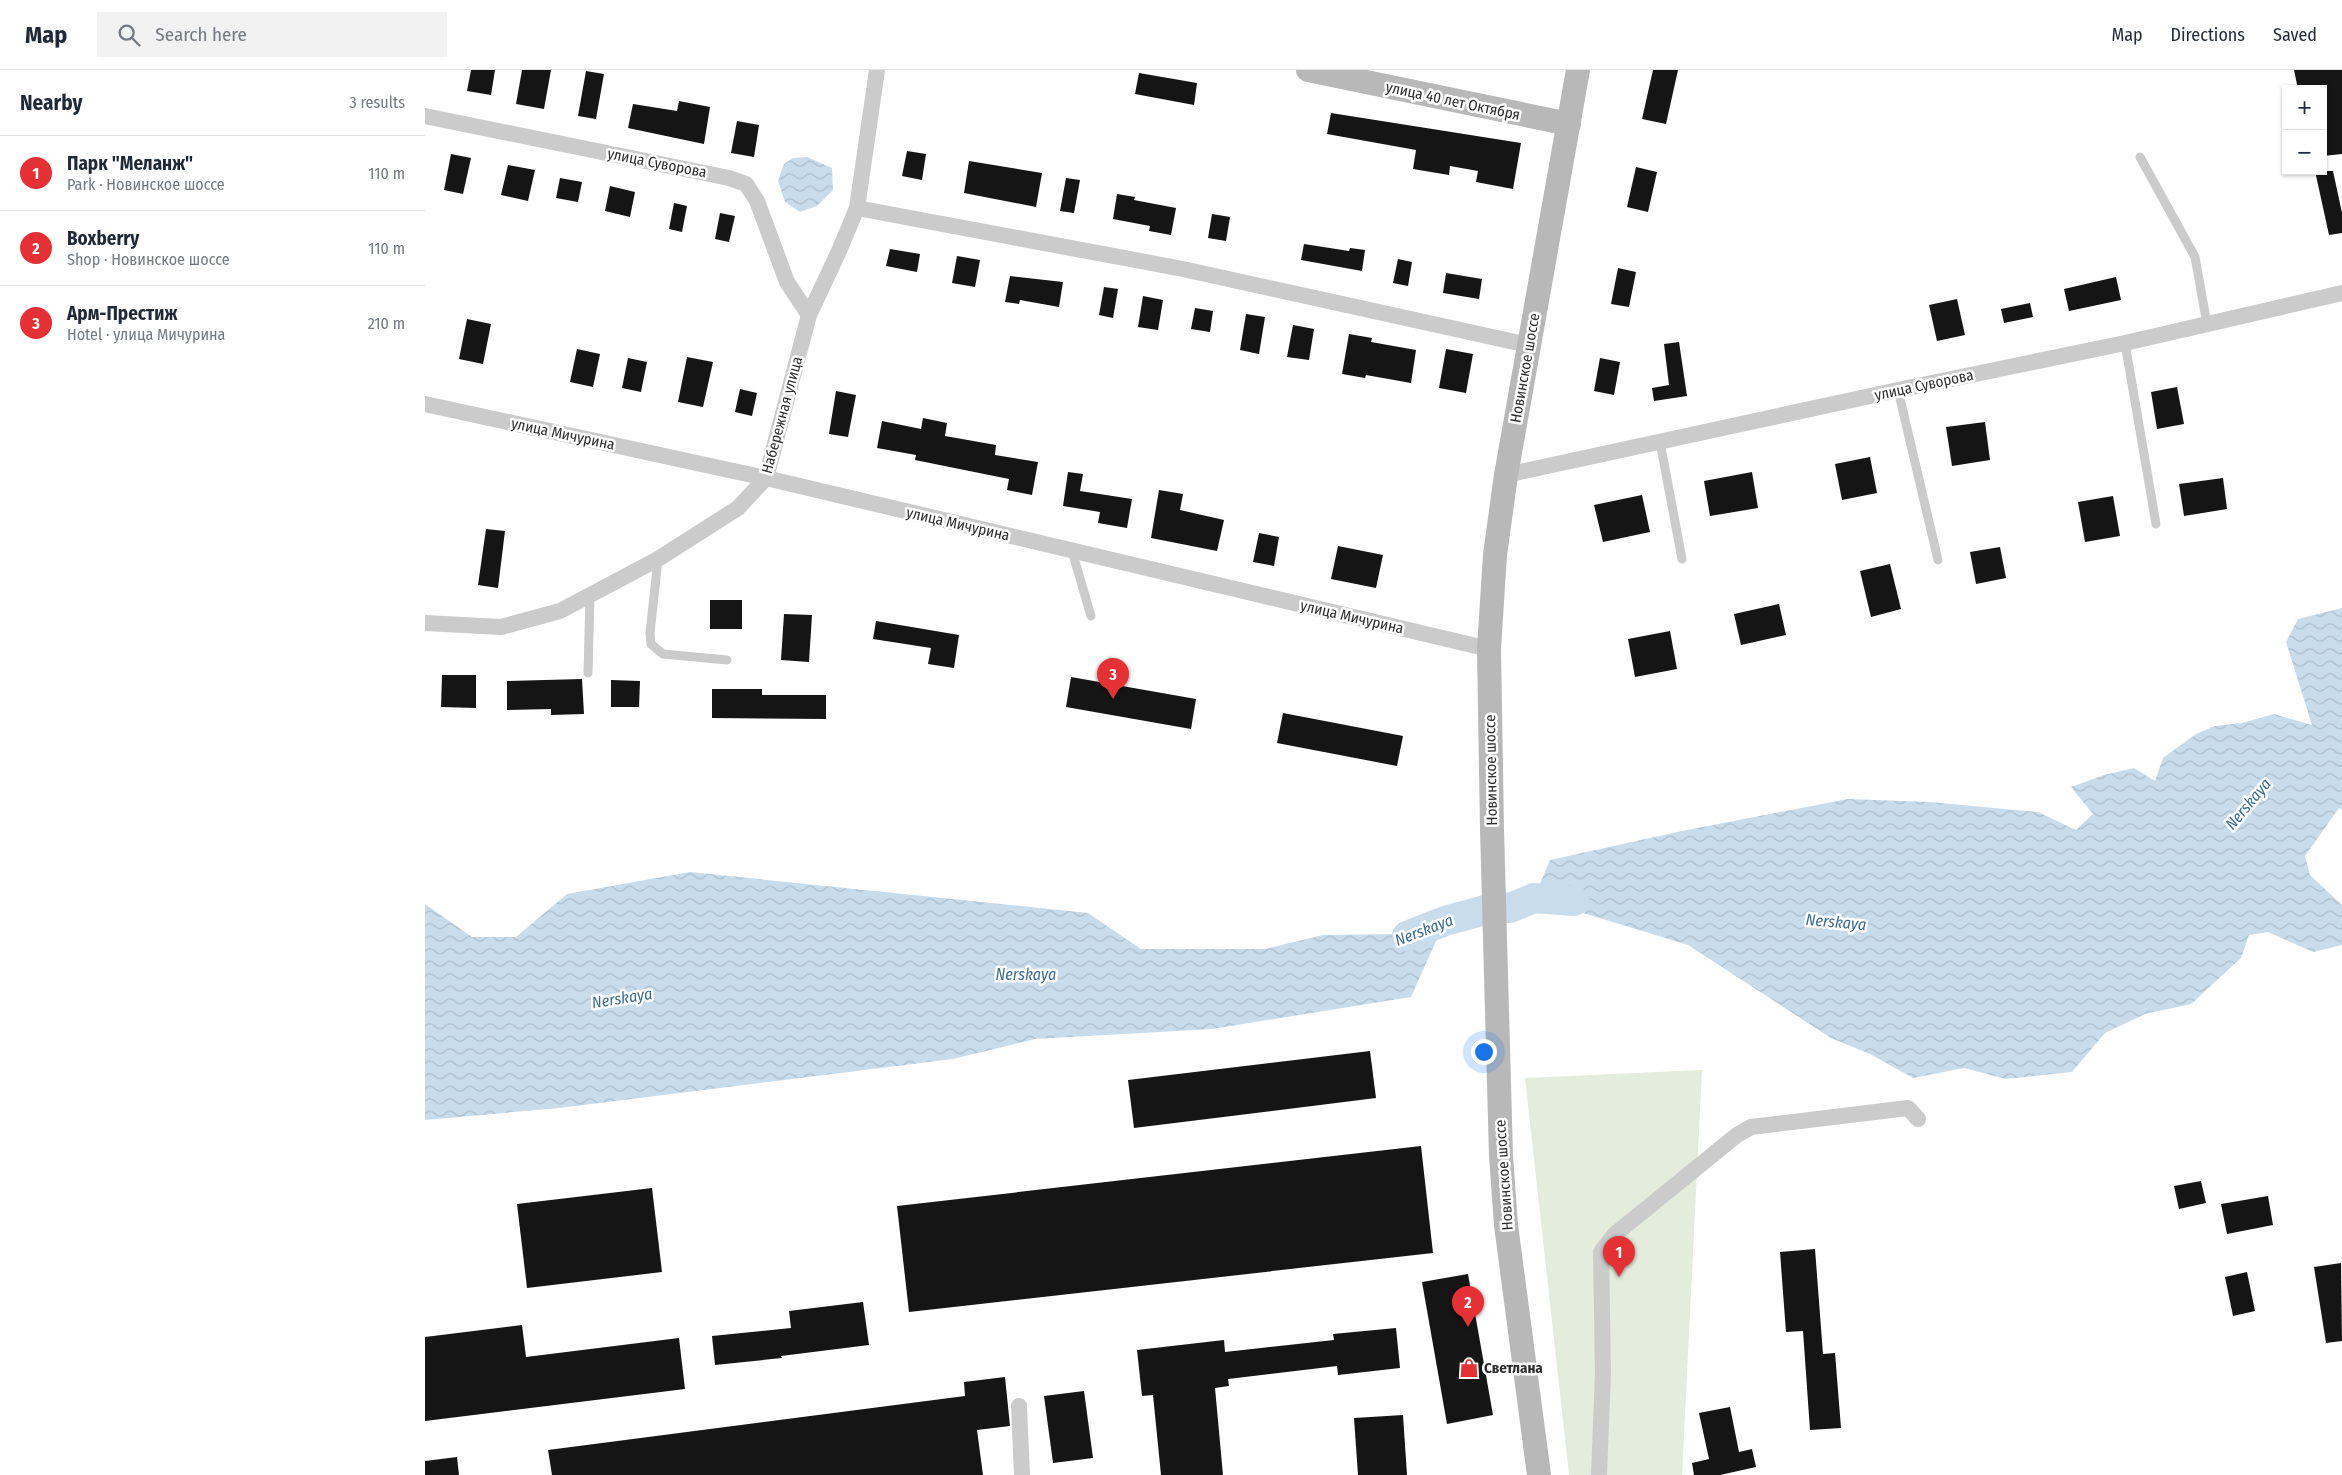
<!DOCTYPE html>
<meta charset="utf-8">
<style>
body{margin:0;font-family:"Fira Sans Condensed",sans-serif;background:#f2f2f3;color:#1f2937}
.controls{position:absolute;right:15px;top:15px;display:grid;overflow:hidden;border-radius:0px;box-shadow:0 1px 4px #0004}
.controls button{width:45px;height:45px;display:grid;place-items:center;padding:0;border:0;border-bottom:1px solid #e0e1e3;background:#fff;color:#1f2937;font:25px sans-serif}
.you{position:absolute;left:1058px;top:981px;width:18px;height:18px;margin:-12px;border:4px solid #fff;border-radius:50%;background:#1a73e8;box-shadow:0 0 0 8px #1a73e833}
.badge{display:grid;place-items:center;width:32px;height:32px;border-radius:50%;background:#e53035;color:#fff;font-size:16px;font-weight:700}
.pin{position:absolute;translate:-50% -41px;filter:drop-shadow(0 1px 2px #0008)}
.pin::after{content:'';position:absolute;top:26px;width:18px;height:15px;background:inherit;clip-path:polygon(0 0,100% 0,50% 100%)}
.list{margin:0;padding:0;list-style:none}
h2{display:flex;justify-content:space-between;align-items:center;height:65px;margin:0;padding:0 20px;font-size:21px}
h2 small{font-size:16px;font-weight:400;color:#747a83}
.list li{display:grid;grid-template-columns:32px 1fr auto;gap:15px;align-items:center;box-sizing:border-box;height:75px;padding:0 20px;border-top:1px solid #e0e1e3}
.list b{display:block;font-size:19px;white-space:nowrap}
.list p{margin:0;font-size:16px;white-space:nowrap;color:#747a83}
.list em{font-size:16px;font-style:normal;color:#747a83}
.icon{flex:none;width:28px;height:28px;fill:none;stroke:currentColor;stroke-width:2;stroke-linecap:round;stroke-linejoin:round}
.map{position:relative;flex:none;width:1917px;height:1405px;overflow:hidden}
header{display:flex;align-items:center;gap:30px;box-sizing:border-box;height:70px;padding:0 25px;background:#fff;border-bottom:1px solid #e0e1e3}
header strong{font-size:24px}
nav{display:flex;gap:28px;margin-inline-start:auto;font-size:18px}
.search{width:350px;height:45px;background:#f2f2f3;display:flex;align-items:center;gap:12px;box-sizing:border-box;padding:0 18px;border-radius:0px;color:#747a83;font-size:19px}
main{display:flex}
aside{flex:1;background:#fff}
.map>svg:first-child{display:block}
</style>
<header>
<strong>Map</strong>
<div class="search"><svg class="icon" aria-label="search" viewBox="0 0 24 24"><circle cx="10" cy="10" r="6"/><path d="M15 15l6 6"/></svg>Search here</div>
<nav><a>Map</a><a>Directions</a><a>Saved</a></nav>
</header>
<main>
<aside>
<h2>Nearby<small>3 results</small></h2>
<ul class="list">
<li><span class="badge">1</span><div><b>Парк &quot;Меланж&quot;</b><p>Park · Новинское шоссе</p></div><em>110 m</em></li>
<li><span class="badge">2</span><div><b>Boxberry</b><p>Shop · Новинское шоссе</p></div><em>110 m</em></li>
<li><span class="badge">3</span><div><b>Арм-Престиж</b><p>Hotel · улица Мичурина</p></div><em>210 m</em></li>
</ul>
</aside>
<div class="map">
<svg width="1917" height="1405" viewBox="0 0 1917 1405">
<defs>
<pattern id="water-waves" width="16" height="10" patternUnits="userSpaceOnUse" patternTransform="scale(1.25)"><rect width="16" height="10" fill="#c8dcec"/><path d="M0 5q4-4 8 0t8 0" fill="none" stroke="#acbdcb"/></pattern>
</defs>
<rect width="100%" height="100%" fill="#fff"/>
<path fill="#e4ecdc" d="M1277 1000 1257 1405H1144L1100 1008Z"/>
<g fill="url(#water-waves)">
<path d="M382 87 407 98 408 120 392 136 375 142 360 132 353 111 359 94 368 88Z"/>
<path d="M1917 538V740L1914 738 1880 786 1885 805 1917 835V875L1888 882 1843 862 1824 865 1816 888 1766 934 1720 944 1680 963 1647 1002 1581 1009 1539 998 1488 1008 1445 984 1406 968 1263 875 1109 828 1125 790 1257 761 1423 729 1505 732 1613 742 1651 760 1668 744 1646 717 1679 705 1709 698 1730 711 1738 688 1771 664 1790 656 1817 653 1849 644 1887 655 1861 572 1873 549Z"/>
<path d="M265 802 663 843 716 879H840L898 865 979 864 1020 851 986 927 787 959 610 969 528 989 134 1038 0 1050V834L47 867H91L142 824Z"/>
</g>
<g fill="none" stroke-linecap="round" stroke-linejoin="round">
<path stroke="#c8dcec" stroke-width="30" d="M982 866 1020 851 1071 837 1085 838 1109 828 1149 831"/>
</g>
<g fill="#151515">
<path d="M46 0H70L66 25 42 21Z"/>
<path d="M97 0H126L119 39 91 34Z"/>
<path d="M1228 0H1253L1241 54 1217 49Z"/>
<path d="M1869 0H1917V84L1898 86V19H1873Z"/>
<path d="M161 1 179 4 171 49 153 46Z"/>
<path d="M714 3 772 13 769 35 710 24Z"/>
<path d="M254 31 285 37 279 74 203 58 208 34 252 41Z"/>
<path d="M906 43 1096 73 1088 119 1051 112 1053 101 1025 96 1024 105 988 99 991 80 902 64Z"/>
<path d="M312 51 334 55 329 87 306 83Z"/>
<path d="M482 81 501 84 497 110 477 106Z"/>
<path d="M26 84 46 88 38 124 19 120Z"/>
<path d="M544 91 617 103 611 137 539 123Z"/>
<path d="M83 95 110 100 103 131 76 125Z"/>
<path d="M1211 97 1232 102 1223 142 1202 137Z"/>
<path d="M1890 101H1908L1917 143V163L1904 165Z"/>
<path d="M135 108 157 112 153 132 131 128Z"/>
<path d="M641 108 655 110 649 143 635 141Z"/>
<path d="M185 116 210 122 205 147 180 141Z"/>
<path d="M692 124 710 127 709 130 751 138 746 165 724 161 725 156 688 149Z"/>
<path d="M249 133 262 136 257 162 244 159Z"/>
<path d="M295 143 310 146 304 172 290 169Z"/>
<path d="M787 144 805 147 801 171 783 168Z"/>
<path d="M879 174 924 181 925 178 940 180 937 201 876 190Z"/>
<path d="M465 179 495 184 492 202 461 196Z"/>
<path d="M532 186 555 190 550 217 527 213Z"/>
<path d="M973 189 987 192 983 216 968 213Z"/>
<path d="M1193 198 1211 202 1204 237 1186 234Z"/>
<path d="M1021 203 1057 209 1054 229 1018 223Z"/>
<path d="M585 206 638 212 634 237 595 230 594 234 580 232Z"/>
<path d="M1691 207 1696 230 1644 241 1639 219Z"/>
<path d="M679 217 693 219 688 248 674 245Z"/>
<path d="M718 226 738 230 733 260 713 257Z"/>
<path d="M1532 229 1540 265 1512 271 1504 235Z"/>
<path d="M1605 233 1608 247 1579 253 1576 239Z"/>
<path d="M770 238 788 241 785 262 766 259Z"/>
<path d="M821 244 840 247 834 284 815 280Z"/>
<path d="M42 249 66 254 58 294 34 289Z"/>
<path d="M868 255 889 259 884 290 862 287Z"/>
<path d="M924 264 947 268 946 272 991 280 986 313 941 305 940 308 917 304Z"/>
<path d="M1254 272 1262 326 1229 331 1227 318 1244 315 1239 274Z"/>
<path d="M152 279 175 284 168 317 145 312Z"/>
<path d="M1021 279 1048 284 1041 323 1014 318Z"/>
<path d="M262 287 288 292 278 337 253 332Z"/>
<path d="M203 288 222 292 216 322 197 318Z"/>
<path d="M1175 288 1195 292 1189 325 1169 321Z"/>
<path d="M1752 317 1759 354 1732 359 1726 322Z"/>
<path d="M315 319 332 323 327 346 310 342Z"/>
<path d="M411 321 431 325 423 367 404 364Z"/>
<path d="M498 348 522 353 520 366 571 375 570 385 613 392 607 425 582 420 584 409 490 390 491 385 452 378 457 351 496 359Z"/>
<path d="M1560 352 1565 390 1527 396 1521 357Z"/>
<path d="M1445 387 1452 423 1417 430 1410 394Z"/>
<path d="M643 402 658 404 655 421 707 429 702 458 673 453 675 442 638 436Z"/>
<path d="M1327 402 1333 438 1285 446 1279 411Z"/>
<path d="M1798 408 1802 439 1759 446 1754 414Z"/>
<path d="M734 420 758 424 755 440 799 450 792 481 726 468Z"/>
<path d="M1217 425 1225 462 1178 472 1169 435Z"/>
<path d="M1688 426 1695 466 1660 472 1653 432Z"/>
<path d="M61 459 80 461 73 518 53 515Z"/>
<path d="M834 463 854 467 849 496 828 492Z"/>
<path d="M913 476 958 485 951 518 906 509Z"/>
<path d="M1575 477 1581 508 1551 514 1545 482Z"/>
<path d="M1465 494 1476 539 1446 547 1435 501Z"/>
<rect x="285" y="530" width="32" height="29"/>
<path d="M1354 534 1361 565 1316 575 1309 544Z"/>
<path d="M359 544 387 545 384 592 356 590Z"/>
<path d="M451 551 534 565 529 598 503 594 506 578 448 569Z"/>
<path d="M1245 561 1252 599 1210 607 1203 569Z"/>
<path d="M17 605H51V638L16 637Z"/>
<path d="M646 607 771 629 766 659 641 637Z"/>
<path d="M157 609 159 644 126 645V639L82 640V611Z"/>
<path d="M186 610 215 611 214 637H186Z"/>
<path d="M287 619H337V625H401V649L287 648Z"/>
<path d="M858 643 978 666 972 696 852 673Z"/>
<path d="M945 981 951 1028 709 1058 703 1010Z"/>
<path d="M996 1076 1008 1183 484 1242 472 1136Z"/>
<path d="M1776 1111 1781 1133 1754 1139 1749 1116Z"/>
<path d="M227 1118 237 1202 102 1218 92 1134Z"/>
<path d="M1843 1126 1848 1155 1802 1164 1796 1134Z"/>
<path d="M1390 1179 1398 1284 1410 1283 1416 1358 1385 1360 1378 1261 1361 1262 1355 1182Z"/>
<path d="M1916 1193 1917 1271 1901 1273 1889 1197Z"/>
<path d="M1822 1202 1830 1241 1808 1246 1800 1207Z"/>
<path d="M1043 1204 1068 1345 1022 1354 997 1212Z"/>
<path d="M438 1232 444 1275 356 1286 357 1288 290 1295 287 1266 366 1258 364 1241Z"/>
<path d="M97 1255 101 1287 254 1268 260 1319 0 1351V1267Z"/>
<path d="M971 1258 975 1298 913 1305 912 1296 803 1309 804 1316 790 1318 798 1405H736L728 1325 717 1326 712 1280 799 1270 800 1282 909 1270 908 1264Z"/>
<path d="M580 1307 585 1356 552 1360 558 1405H127L123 1380 540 1326 539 1312Z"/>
<path d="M659 1321 668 1388 628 1393 619 1326Z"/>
<path d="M1305 1337 1314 1382 1327 1379 1331 1397 1295 1405H1269L1267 1393 1284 1389 1274 1343Z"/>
<path d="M978 1345 982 1405H933L929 1348Z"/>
<path d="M32 1387 34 1405H0V1391Z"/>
</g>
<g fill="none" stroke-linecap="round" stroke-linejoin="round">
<g stroke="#cbcbcb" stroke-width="9">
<path d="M1715 87 1770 187 1782 254"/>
<path d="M1700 273 1731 454"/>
<path d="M1473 320 1513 490"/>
<path d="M1235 372 1257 489"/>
<path d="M647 481 666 546"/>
<path d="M233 489 225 563 226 574 238 584 302 590"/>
<path d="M163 603 165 525"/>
</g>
<g stroke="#cbcbcb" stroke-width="16">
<path d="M0 46 304 108 321 114 332 131 362 212 384 245"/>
<path d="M432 138 758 199 1103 275"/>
<path d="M0 334 341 408 1064 579"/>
<path d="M1081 405 1473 320 1700 273 1917 223"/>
<path d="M0 553 76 557 135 541 233 489 313 438 341 408 384 245 414 181 432 138 452 0"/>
<path d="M594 1336 597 1405"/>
<path d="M1174 1405 1178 1303 1176 1182 1189 1165 1312 1065 1326 1057 1483 1038 1493 1049"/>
</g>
<g stroke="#b8b8b8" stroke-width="24">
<path d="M883 0 1144 54"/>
<path d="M1114 1405 1081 1155 1076 1086 1067 759 1064 579 1070 485 1081 405 1153 0"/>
</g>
</g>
<defs>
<g id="shop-bare" transform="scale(1.5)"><path d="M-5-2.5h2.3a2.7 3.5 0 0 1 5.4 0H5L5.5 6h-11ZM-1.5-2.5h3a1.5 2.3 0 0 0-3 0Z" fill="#e53035" stroke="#fff" stroke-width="2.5" paint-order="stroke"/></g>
</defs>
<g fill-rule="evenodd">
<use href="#shop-bare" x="1044" y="1298"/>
</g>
<g text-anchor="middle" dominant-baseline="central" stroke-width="5" stroke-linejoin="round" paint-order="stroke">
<g font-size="15" fill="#2e2e2e" stroke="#fff">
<text transform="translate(1028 31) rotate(12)">улица 40 лет Октября</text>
<text transform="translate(232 93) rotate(11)">улица Суворова</text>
<text transform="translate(1100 298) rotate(-80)">Новинское шоссе</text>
<text transform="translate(1499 315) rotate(-12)">улица Суворова</text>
<text transform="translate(357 345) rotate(-75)">Набережная улица</text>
<text transform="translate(138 364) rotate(12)">улица Мичурина</text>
<text transform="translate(533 454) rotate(13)">улица Мичурина</text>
<text transform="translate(927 547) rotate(13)">улица Мичурина</text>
<text transform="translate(1066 700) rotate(-91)">Новинское шоссе</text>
<text transform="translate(1079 1105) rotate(-94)">Новинское шоссе</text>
</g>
<g font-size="15" font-weight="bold" fill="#2e2e2e" stroke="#fff" text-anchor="start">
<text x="1059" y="1298">Светлана</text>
</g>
<g font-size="16" font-style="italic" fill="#3c6c90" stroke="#fff">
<text transform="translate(1823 734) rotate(-50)">Nerskaya</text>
<text transform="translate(1411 852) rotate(5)">Nerskaya</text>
<text transform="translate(999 860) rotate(-21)">Nerskaya</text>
<text x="601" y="904">Nerskaya</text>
<text transform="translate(197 928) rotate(-9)">Nerskaya</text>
</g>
</g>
</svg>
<div class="controls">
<button>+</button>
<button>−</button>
</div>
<div class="you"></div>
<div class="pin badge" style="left:1194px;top:1207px">1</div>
<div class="pin badge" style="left:1043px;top:1257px">2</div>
<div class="pin badge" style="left:688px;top:629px">3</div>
</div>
</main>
